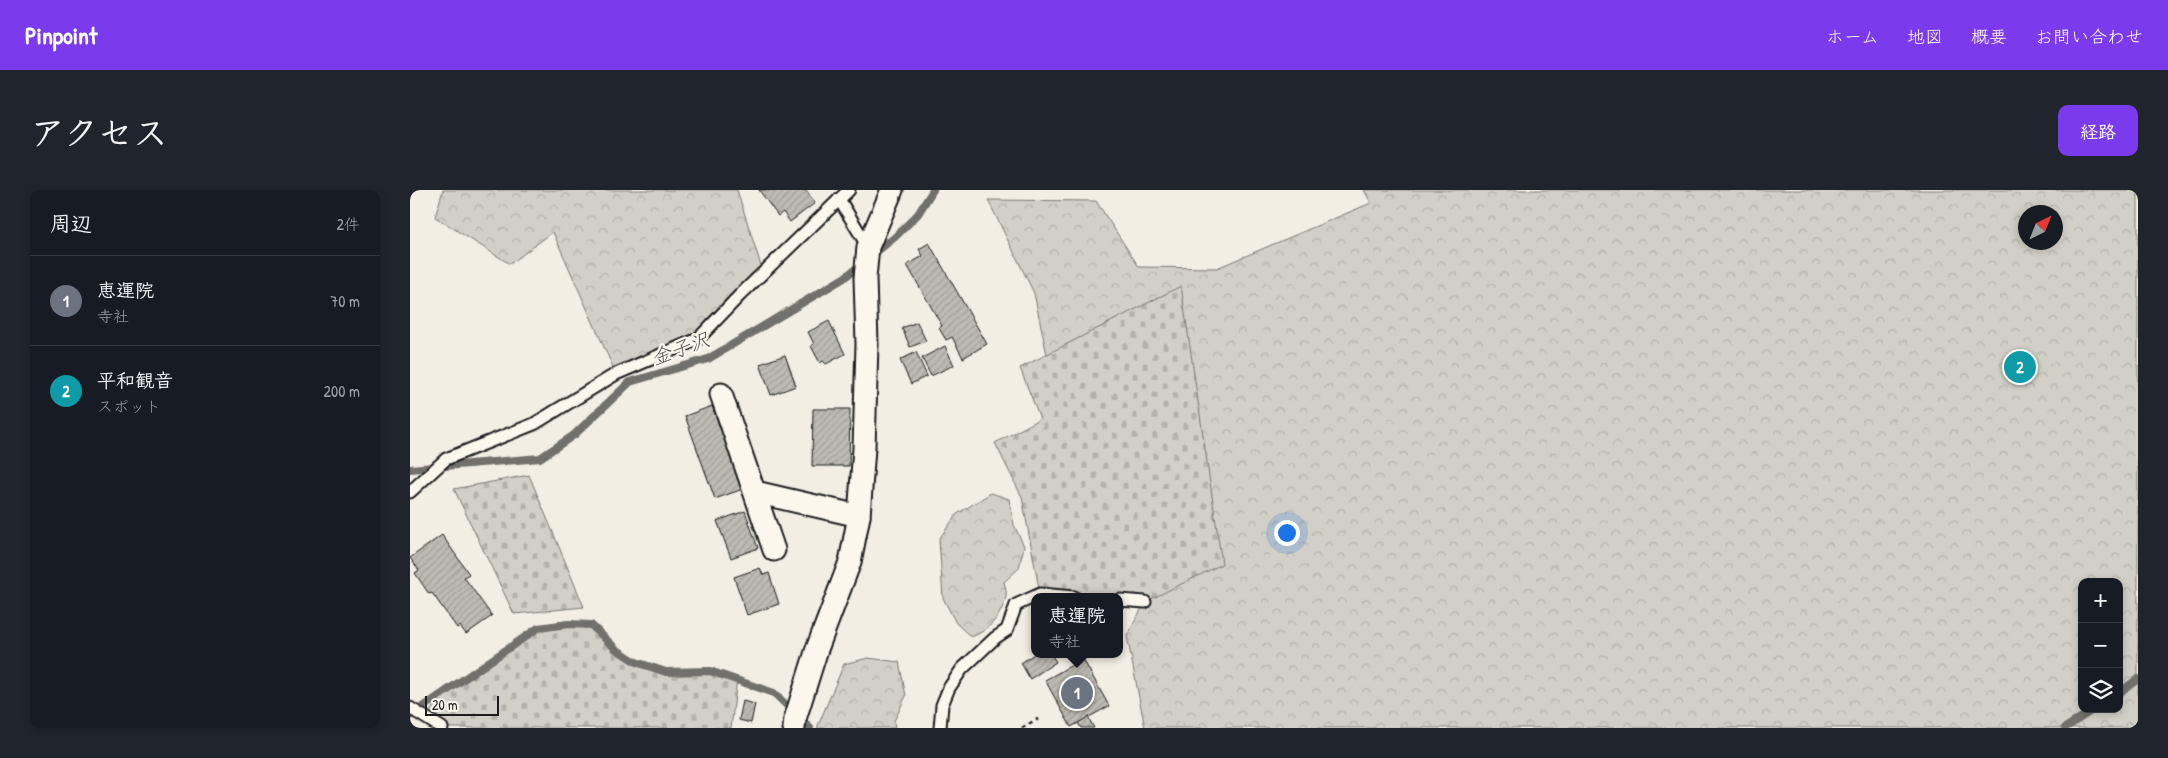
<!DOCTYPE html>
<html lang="ja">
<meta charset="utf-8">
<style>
body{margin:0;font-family:"Patrick Hand","Klee One",sans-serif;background:#20242c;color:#f1f3f6}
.controls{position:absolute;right:15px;bottom:15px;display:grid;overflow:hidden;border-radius:10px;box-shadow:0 2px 8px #0003}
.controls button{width:45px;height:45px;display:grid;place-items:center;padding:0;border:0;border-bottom:1px solid #363941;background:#171b24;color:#f1f3f6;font:25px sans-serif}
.compass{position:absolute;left:1608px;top:15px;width:45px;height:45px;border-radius:50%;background:#171b24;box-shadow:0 2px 8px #0003;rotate:43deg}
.scale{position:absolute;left:15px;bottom:12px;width:74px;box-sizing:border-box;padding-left:5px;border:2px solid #1c1c1c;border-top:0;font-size:14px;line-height:18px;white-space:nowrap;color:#1c1c1c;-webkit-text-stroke:4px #fbf7ec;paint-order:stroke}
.you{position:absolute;left:876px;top:342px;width:18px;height:18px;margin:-12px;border:4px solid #fff;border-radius:50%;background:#1a73e8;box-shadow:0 0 0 8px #1a73e833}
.badge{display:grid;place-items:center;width:32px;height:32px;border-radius:50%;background:#7c3aed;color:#fff;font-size:16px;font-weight:700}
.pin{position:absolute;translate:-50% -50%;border:2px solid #fff;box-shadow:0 1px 5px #0006}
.popup{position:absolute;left:621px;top:403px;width:92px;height:65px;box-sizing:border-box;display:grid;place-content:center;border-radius:10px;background:#171b24;filter:drop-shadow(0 1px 4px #0005);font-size:16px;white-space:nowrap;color:#9ea1a6}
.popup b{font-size:19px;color:#f1f3f6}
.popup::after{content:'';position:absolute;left:50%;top:100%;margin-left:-10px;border:10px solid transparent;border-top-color:#171b24}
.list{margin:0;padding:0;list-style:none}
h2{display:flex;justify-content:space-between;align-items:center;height:65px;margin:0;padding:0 20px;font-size:21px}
h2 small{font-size:16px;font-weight:400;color:#9ea1a6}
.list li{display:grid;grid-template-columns:32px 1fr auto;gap:15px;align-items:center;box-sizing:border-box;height:90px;padding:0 20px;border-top:1px solid #363941}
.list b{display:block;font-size:19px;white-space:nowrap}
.list p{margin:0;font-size:16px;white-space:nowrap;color:#9ea1a6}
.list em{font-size:16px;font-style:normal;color:#9ea1a6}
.icon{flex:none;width:28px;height:28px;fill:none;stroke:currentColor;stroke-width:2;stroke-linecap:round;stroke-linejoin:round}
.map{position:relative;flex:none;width:1728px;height:538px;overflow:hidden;border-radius:10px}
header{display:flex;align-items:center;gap:30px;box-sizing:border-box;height:70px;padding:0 25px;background:#7c3aed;color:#fff}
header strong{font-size:24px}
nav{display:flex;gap:28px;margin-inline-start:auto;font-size:18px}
.intro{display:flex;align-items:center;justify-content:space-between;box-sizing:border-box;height:120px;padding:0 30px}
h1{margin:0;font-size:35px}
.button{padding:12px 22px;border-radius:10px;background:#7c3aed;color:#fff;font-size:18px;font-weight:700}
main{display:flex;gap:30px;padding:0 30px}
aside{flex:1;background:#171b24;border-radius:10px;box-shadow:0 2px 8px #0003}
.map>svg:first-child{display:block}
</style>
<header>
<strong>Pinpoint</strong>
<nav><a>ホーム</a><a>地図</a><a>概要</a><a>お問い合わせ</a></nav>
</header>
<div class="intro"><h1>アクセス</h1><a class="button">経路</a></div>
<main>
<aside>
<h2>周辺<small>2件</small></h2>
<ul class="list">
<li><span class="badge" style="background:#6b7280">1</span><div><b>恵運院</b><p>寺社</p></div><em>70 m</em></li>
<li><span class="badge" style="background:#0f9aa8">2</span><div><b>平和観音</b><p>スポット</p></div><em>200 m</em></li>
</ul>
</aside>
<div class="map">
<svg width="1728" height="538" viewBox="0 0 1728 538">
<defs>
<pattern id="forest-crowns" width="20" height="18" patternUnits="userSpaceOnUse" patternTransform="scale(1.25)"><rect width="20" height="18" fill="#d2cfc6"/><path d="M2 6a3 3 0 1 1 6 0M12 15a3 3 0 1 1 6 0" fill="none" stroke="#b4b1aa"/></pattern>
<pattern id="cemetery-stones" width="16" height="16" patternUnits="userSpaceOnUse" patternTransform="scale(1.25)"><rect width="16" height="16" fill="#d2cfc6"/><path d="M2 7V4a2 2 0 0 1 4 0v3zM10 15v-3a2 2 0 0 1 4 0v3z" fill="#b4b1aa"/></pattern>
<pattern id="building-hatch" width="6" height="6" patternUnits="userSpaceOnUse" patternTransform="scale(1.25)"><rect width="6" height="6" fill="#bdbab1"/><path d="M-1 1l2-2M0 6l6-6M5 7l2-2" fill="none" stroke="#a29f98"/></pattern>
</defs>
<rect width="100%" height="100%" fill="#f2eee4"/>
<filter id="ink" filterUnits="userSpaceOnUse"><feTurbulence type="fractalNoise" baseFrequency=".02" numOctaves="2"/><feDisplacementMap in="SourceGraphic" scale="10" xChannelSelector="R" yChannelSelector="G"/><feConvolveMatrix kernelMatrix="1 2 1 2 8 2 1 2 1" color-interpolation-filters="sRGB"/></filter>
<g filter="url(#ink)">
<g fill="url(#forest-crowns)" stroke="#777671" fill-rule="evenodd">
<path d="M33 0H327L353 82 288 149 206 184 143 42 100 74 25 27Z"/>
<path d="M954 0H1728V538H735L717 446 735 412 771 97 637 165 624 103 578 10 686 11 729 77 807 78 961 13ZM1616 22H1646V52H1616ZM1672 392H1709V519H1672Z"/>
<path d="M581 303 599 309 604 335 614 356 609 378 594 392C595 396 597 403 596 407 591 426 579 441 561 447L546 433 533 408 529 349 547 324Z"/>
<path d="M458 468 489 472 496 506 484 531 485 538H407L434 474Z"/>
</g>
<g fill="url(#cemetery-stones)" stroke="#777671">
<path d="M771 96 812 374 735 412 710 407 630 404 612 307 585 253 630 229 610 178Z"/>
<path d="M119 285 174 417 104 424 44 299Z"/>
<path d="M158 434 181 435 206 459 226 472 256 482 300 481 327 489 321 538H32L15 528 32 505 128 438Z"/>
</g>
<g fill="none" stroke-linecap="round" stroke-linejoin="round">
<g stroke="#716f6b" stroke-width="8">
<path d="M0 279 130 268 164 245 220 192 298 169 434 88 485 47 508 24 523 0"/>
<path d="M1709 503 1728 489"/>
<path d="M0 526 128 438 158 434 181 435 206 459 226 472 256 482 300 481 364 503 400 538"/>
<path d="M1655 538 1684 519"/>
</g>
</g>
<g fill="url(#building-hatch)" stroke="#1c1c1c">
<path d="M349 0H396L405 13 380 32 373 22 368 26Z"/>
<path d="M519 53 577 154 553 168 542 147 536 150 529 138 532 136 497 75 513 66 509 59Z"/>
<path d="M419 131 435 164 416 174 413 171 410 173 401 156 404 154 398 142Z"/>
<path d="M507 132 516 151 500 157 492 138Z"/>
<path d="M535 156 544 175 521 186 512 168Z"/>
<path d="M506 162 517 186 501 194 490 170Z"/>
<path d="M375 165 386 196 361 205 350 174Z"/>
<path d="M302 216 333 299 305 309 275 226Z"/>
<path d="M403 219H440L439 276H402Z"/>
<path d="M335 321 348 358 321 368 307 331Z"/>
<path d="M32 345 59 384 54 387 82 426 56 444 50 436 47 438 22 403 19 404 5 383 9 380 0 368Z"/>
<path d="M350 378 353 385 359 383 369 414 337 425 324 387Z"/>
<path d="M624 464H641L646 472 620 489 611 473Z"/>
<path d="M673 469 699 516 661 537 635 490Z"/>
<path d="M333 511 345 514 341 533 329 530Z"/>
<path d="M678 527 684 538H671L668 533Z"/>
</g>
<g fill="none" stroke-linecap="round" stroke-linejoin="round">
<g stroke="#1c1c1c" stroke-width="15">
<g id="lane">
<path d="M429 9 458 57"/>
<path d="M0 302 36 269 124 234 206 184 288 149 330 105 439 0"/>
<path d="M710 410 735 412"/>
<path d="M0 518 32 538"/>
<path d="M530 538 532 515 539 498 552 479 585 448 597 440 606 415 630 404 664 407"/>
</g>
</g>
<g stroke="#1c1c1c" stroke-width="25">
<g id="street">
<path d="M311 204 364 360"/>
<path d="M345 302 449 326"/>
<path d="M384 538 385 529 407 459 440 372 449 326 454 258 457 154 455 88 458 57 482 0"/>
</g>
</g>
<path stroke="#1c1c1c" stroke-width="3" stroke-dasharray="4 4" stroke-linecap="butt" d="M612 538 628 529"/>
<use href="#lane" stroke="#fbf7ec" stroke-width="11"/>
<use href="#street" stroke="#fbf7ec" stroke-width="21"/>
</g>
</g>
<g text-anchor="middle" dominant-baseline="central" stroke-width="4.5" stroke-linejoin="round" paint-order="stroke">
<g font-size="20" font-style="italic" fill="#545351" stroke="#fbf7ec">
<text transform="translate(270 158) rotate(-20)">金子沢</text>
</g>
</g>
</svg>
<div class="controls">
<button>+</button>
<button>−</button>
<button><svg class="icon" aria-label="layers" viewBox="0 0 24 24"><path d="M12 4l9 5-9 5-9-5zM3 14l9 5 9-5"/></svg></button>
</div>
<svg class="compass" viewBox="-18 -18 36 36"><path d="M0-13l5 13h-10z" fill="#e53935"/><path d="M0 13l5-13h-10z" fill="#9ea1a6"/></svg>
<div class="scale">20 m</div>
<div class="you"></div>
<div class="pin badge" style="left:667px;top:503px;background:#6b7280">1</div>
<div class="popup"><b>恵運院</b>寺社</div>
<div class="pin badge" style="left:1610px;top:177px;background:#0f9aa8">2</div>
</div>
</main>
